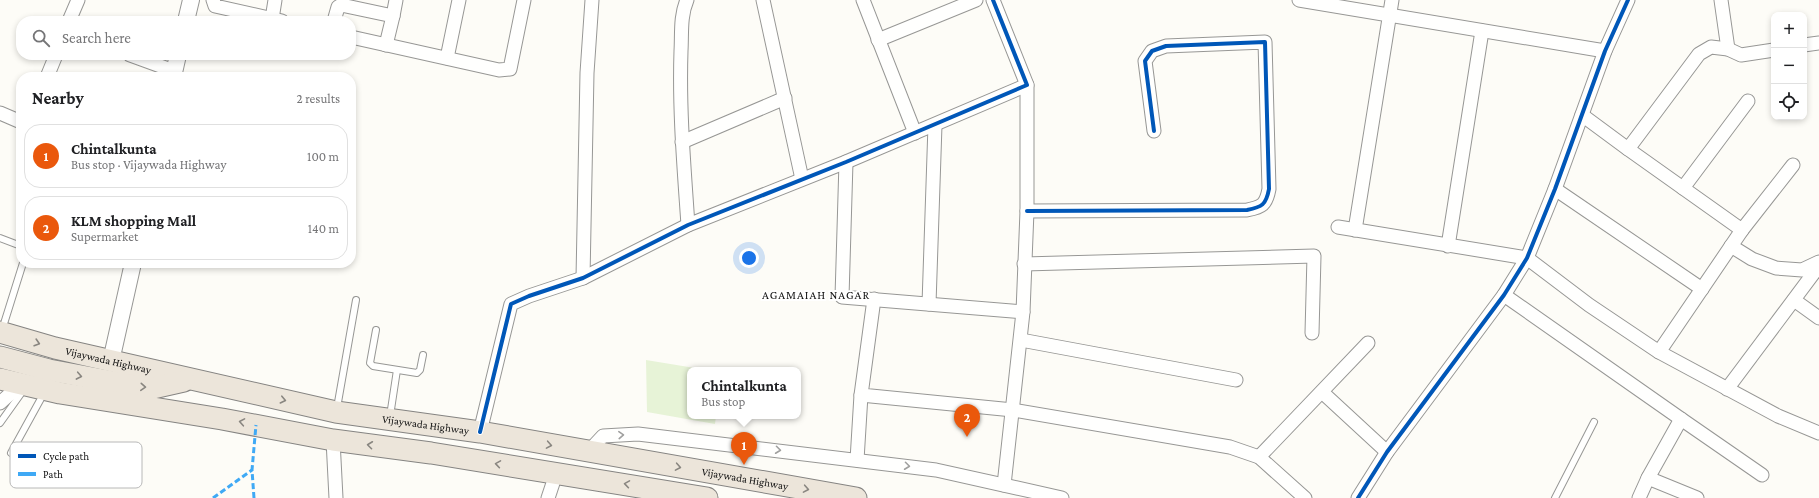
<!DOCTYPE html>
<meta charset="utf-8">
<style>
body{margin:0;font-family:"Crimson Pro",serif;background:#f6f6f6;color:#202124}
.controls{position:absolute;right:12px;top:12px;display:grid;overflow:hidden;border-radius:8px;box-shadow:0 2px 6px #0003}
.controls button{width:36px;height:36px;display:grid;place-items:center;padding:0;border:0;border-bottom:1px solid #e0e0e0;background:#fff;color:#202124;font:20px sans-serif}
.you{position:absolute;left:749px;top:258px;width:14px;height:14px;margin:-10px;border:3px solid #fff;border-radius:50%;background:#1a73e8;box-shadow:0 0 0 6px #1a73e833}
.badge{display:grid;place-items:center;width:26px;height:26px;border-radius:50%;background:#ea580c;color:#fff;font-size:13px;font-weight:700}
.pin{position:absolute;translate:-50% -33px;filter:drop-shadow(0 1px 2px #0008)}
.pin::after{content:'';position:absolute;top:21px;width:14px;height:12px;background:inherit;clip-path:polygon(0 0,100% 0,50% 100%)}
.popup{position:absolute;left:687px;top:367px;width:114px;height:52px;box-sizing:border-box;display:grid;place-content:center;border-radius:8px;background:#fff;filter:drop-shadow(0 1px 3px #0005);font-size:13px;white-space:nowrap;color:#757577}
.popup b{font-size:15px;color:#202124}
.popup::after{content:'';position:absolute;left:50%;top:100%;margin-left:-8px;border:8px solid transparent;border-top-color:#fff}
.list{margin:0;padding:0;list-style:none}
h2{display:flex;justify-content:space-between;align-items:center;height:52px;margin:0;padding:0 16px;font-size:17px}
h2 small{font-size:13px;font-weight:400;color:#757577}
.list li{display:grid;grid-template-columns:26px 1fr auto;gap:12px;align-items:center;box-sizing:border-box;height:64px;margin:0 8px 8px;padding:0 8px;border:1px solid #e0e0e0;border-radius:16px}
.list b{display:block;font-size:15px;white-space:nowrap}
.list p{margin:0;font-size:13px;white-space:nowrap;color:#757577}
.list em{font-size:13px;font-style:normal;color:#757577}
.icon{flex:none;width:22px;height:22px;fill:none;stroke:currentColor;stroke-width:2;stroke-linecap:round;stroke-linejoin:round}
.map{position:relative;flex:none;width:1819px;height:498px;overflow:hidden}
.search{position:absolute;background:#fff;box-shadow:0 2px 6px #0003;left:16px;top:16px;width:340px;height:44px;display:flex;align-items:center;gap:10px;box-sizing:border-box;padding:0 14px;border-radius:16px;color:#757577;font-size:15px}
.panel{position:absolute;background:#fff;box-shadow:0 2px 6px #0003;left:16px;top:72px;width:340px;height:196px;border-radius:16px}
.map>svg:first-child{display:block}
</style>
<div class="map">
<svg width="1819" height="498" viewBox="0 0 1819 498">
<rect width="100%" height="100%" fill="#fdfcf7"/>
<path fill="#e7f3d7" d="M646 360 707 370H690V416H716L715 424 647 412Z"/>
<g fill="none" stroke-linecap="round" stroke-linejoin="round">
<g stroke="#979795" stroke-width="8">
<g id="service">
<path d="M0 238 21 246"/>
<path d="M2 330 23 263"/>
<path d="M376 330 370 363 373 366 417 373 420 370 423 355"/>
<path d="M337 408 356 300"/>
<path d="M390 416 397 370"/>
<path d="M0 423 25 388"/>
<path d="M11 453 44 393"/>
<path d="M1555 498 1594 422"/>
</g>
</g>
<g stroke="#979795" stroke-width="15">
<g id="minor">
<path d="M213 0 215 6 282 21"/>
<path d="M687 0C680 16 682 34 681 51 679 109 684 167 688 225"/>
<path d="M763 0 802 179"/>
<path d="M863 0 915 133"/>
<path d="M1299 0 1605 51"/>
<path d="M1721 0 1728 49"/>
<path d="M393 16 396 0"/>
<path d="M272 19 275 0"/>
<path d="M69 21 78 0"/>
<path d="M334 21 338 7 341 5 393 16 386 45"/>
<path d="M351 37 499 70 510 69 524 0"/>
<path d="M878 40 976 0"/>
<path d="M1804 45 1819 43"/>
<path d="M130 55 174 71"/>
<path d="M447 58 459 0"/>
<path d="M47 77 56 55"/>
<path d="M0 113 21 122"/>
<path d="M1582 115 1628 149 1699 54 1711 47 1728 49 1741 55 1774 50"/>
<path d="M682 142 785 98"/>
<path d="M1628 149 1742 230 1793 165"/>
<path d="M846 162 842 297 1023 312"/>
<path d="M1683 188 1748 101"/>
<path d="M1555 189 1702 289"/>
<path d="M1027 211 1247 210C1262 207 1266 205 1269 189L1265 42 1166 46 1152 51 1145 61 1154 131"/>
<path d="M1338 227 1527 258 1589 305 1659 352 1778 416 1819 433"/>
<path d="M1355 230 1392 0"/>
<path d="M1448 246 1482 31"/>
<path d="M1731 246 1752 259 1776 268 1802 270 1819 262"/>
<path d="M1024 264 1314 256 1312 333"/>
<path d="M583 278 587 73 592 0"/>
<path d="M1504 295 1681 419"/>
<path d="M874 299 861 395 1013 410 1230 447 1259 457 1305 498"/>
<path d="M1794 300 1819 318"/>
<path d="M929 304 935 125"/>
<path d="M1021 340 1236 380"/>
<path d="M1659 352 1742 230"/>
<path d="M1727 389 1819 266"/>
<path d="M1322 392 1387 452"/>
<path d="M0 403 21 384"/>
<path d="M480 432 511 304 529 296 583 278 688 225 846 162 1027 85 993 0"/>
<path d="M333 440 336 498"/>
<path d="M589 451 603 436 638 434 936 470 1062 498"/>
<path d="M1259 457 1368 343"/>
<path d="M857 460 861 395"/>
<path d="M1648 478 1697 498"/>
<path d="M1004 485 1023 312 1027 211V85"/>
<path d="M548 498 556 474"/>
<path d="M1358 498 1387 452 1504 295 1527 258 1555 189 1605 51 1628 0"/>
<path d="M1639 498 1648 478 1681 419 1762 475"/>
</g>
</g>
<g stroke="#979795" stroke-width="18">
<g id="tertiary">
<path d="M186 21 191 0"/>
<path d="M173 77 178 55"/>
<path d="M111 361 133 263"/>
</g>
</g>
<g stroke="#858482" stroke-width="23">
<g id="trunk">
<path id="s1" d="M0 332 55 348 336 412 480 432 856 498"/>
<path d="M0 357 49 370 135 386 153 388 184 381"/>
<path d="M0 379 60 393 222 419 333 440 431 453 707 498"/>
</g>
</g>
<use href="#service" stroke="#fffffe" stroke-width="6"/>
<use href="#minor" stroke="#fffffe" stroke-width="13"/>
<use href="#tertiary" stroke="#fffffe" stroke-width="16"/>
<use href="#trunk" stroke="#ece5da" stroke-width="21"/>
<g stroke="#3fa9f5" stroke-width="3" stroke-dasharray="6 3" stroke-linecap="butt">
<path d="M213 498 252 470"/>
<path d="M254 498 252 470 256 425"/>
</g>
<g stroke="#fff" stroke-width="6">
<g id="cycleway">
<path d="M1027 211 1247 210C1262 207 1266 205 1269 189L1265 42 1166 46 1152 51 1145 61 1154 131"/>
<path d="M480 432 511 304 529 296 583 278 688 225 846 162 1027 85 993 0"/>
<path d="M1358 498 1387 452 1504 295 1527 258 1555 189 1605 51 1628 0"/>
</g>
</g>
<use href="#cycleway" stroke="#0057b8" stroke-width="4"/>
</g>
<defs><path id="oneway-chevron" d="M-2-3.5L2.5 0L-2 3.5" fill="none" stroke-width="1.6" stroke-linecap="round" stroke-linejoin="round"/></defs>
<g stroke="#898680">
<use href="#oneway-chevron" transform="translate(37 343) rotate(17)"/>
<use href="#oneway-chevron" transform="translate(79 376) rotate(11)"/>
<use href="#oneway-chevron" transform="translate(143 387) rotate(4)"/>
<use href="#oneway-chevron" transform="translate(283 400) rotate(13)"/>
<use href="#oneway-chevron" transform="translate(242 422) rotate(-170)"/>
<use href="#oneway-chevron" transform="translate(370 445) rotate(-173)"/>
<use href="#oneway-chevron" transform="translate(549 445) rotate(10)"/>
<use href="#oneway-chevron" transform="translate(498 464) rotate(-171)"/>
<use href="#oneway-chevron" transform="translate(678 467) rotate(10)"/>
<use href="#oneway-chevron" transform="translate(627 484) rotate(-171)"/>
<use href="#oneway-chevron" transform="translate(806 489) rotate(10)"/>
</g>
<g stroke="#a0a09f">
<use href="#oneway-chevron" transform="translate(621 435) rotate(-3)"/>
<use href="#oneway-chevron" transform="translate(778 450) rotate(7)"/>
<use href="#oneway-chevron" transform="translate(907 466) rotate(7)"/>
</g>
<g text-anchor="middle" dominant-baseline="central" stroke-width="4" stroke-linejoin="round" paint-order="stroke">
<g font-size="11" fill="#111" stroke="#fff">
<text stroke="none"><textPath href="#s1" startOffset="112">Vijaywada Highway</textPath></text>
<text stroke="none"><textPath href="#s1" startOffset="436">Vijaywada Highway</textPath></text>
<text stroke="none"><textPath href="#s1" startOffset="760">Vijaywada Highway</textPath></text>
</g>
<g font-size="12" letter-spacing="1" fill="#111" stroke="#fff">
<text x="816" y="295">AGAMAIAH NAGAR</text>
</g>
</g>
<rect x="10" y="442" width="132" height="46" rx="6" fill="#fff" stroke="#b8b8b8" stroke-width="1"/>
<rect x="18" y="454" width="18" height="4" fill="#0057b8"/>
<rect x="18" y="472" width="18" height="4" fill="#3fa9f5"/>
<g font-size="11" fill="#111">
<text x="43" y="460">Cycle path</text>
<text x="43" y="478">Path</text>
</g>
</svg>
<div class="controls">
<button>+</button>
<button>−</button>
<button><svg class="icon" aria-label="locate" viewBox="0 0 24 24"><circle cx="12" cy="12" r="6"/><path d="M12 2v4M12 18v4M2 12h4M18 12h4"/></svg></button>
</div>
<div class="you"></div>
<div class="pin badge" style="left:744px;top:465px">1</div>
<div class="popup"><b>Chintalkunta</b>Bus stop</div>
<div class="pin badge" style="left:967px;top:437px">2</div>
<div class="search"><svg class="icon" aria-label="search" viewBox="0 0 24 24"><circle cx="10" cy="10" r="6"/><path d="M15 15l6 6"/></svg>Search here</div>
<section class="panel">
<h2>Nearby<small>2 results</small></h2>
<ul class="list">
<li><span class="badge">1</span><div><b>Chintalkunta</b><p>Bus stop · Vijaywada Highway</p></div><em>100 m</em></li>
<li><span class="badge">2</span><div><b>KLM shopping Mall</b><p>Supermarket</p></div><em>140 m</em></li>
</ul>
</section>
</div>
